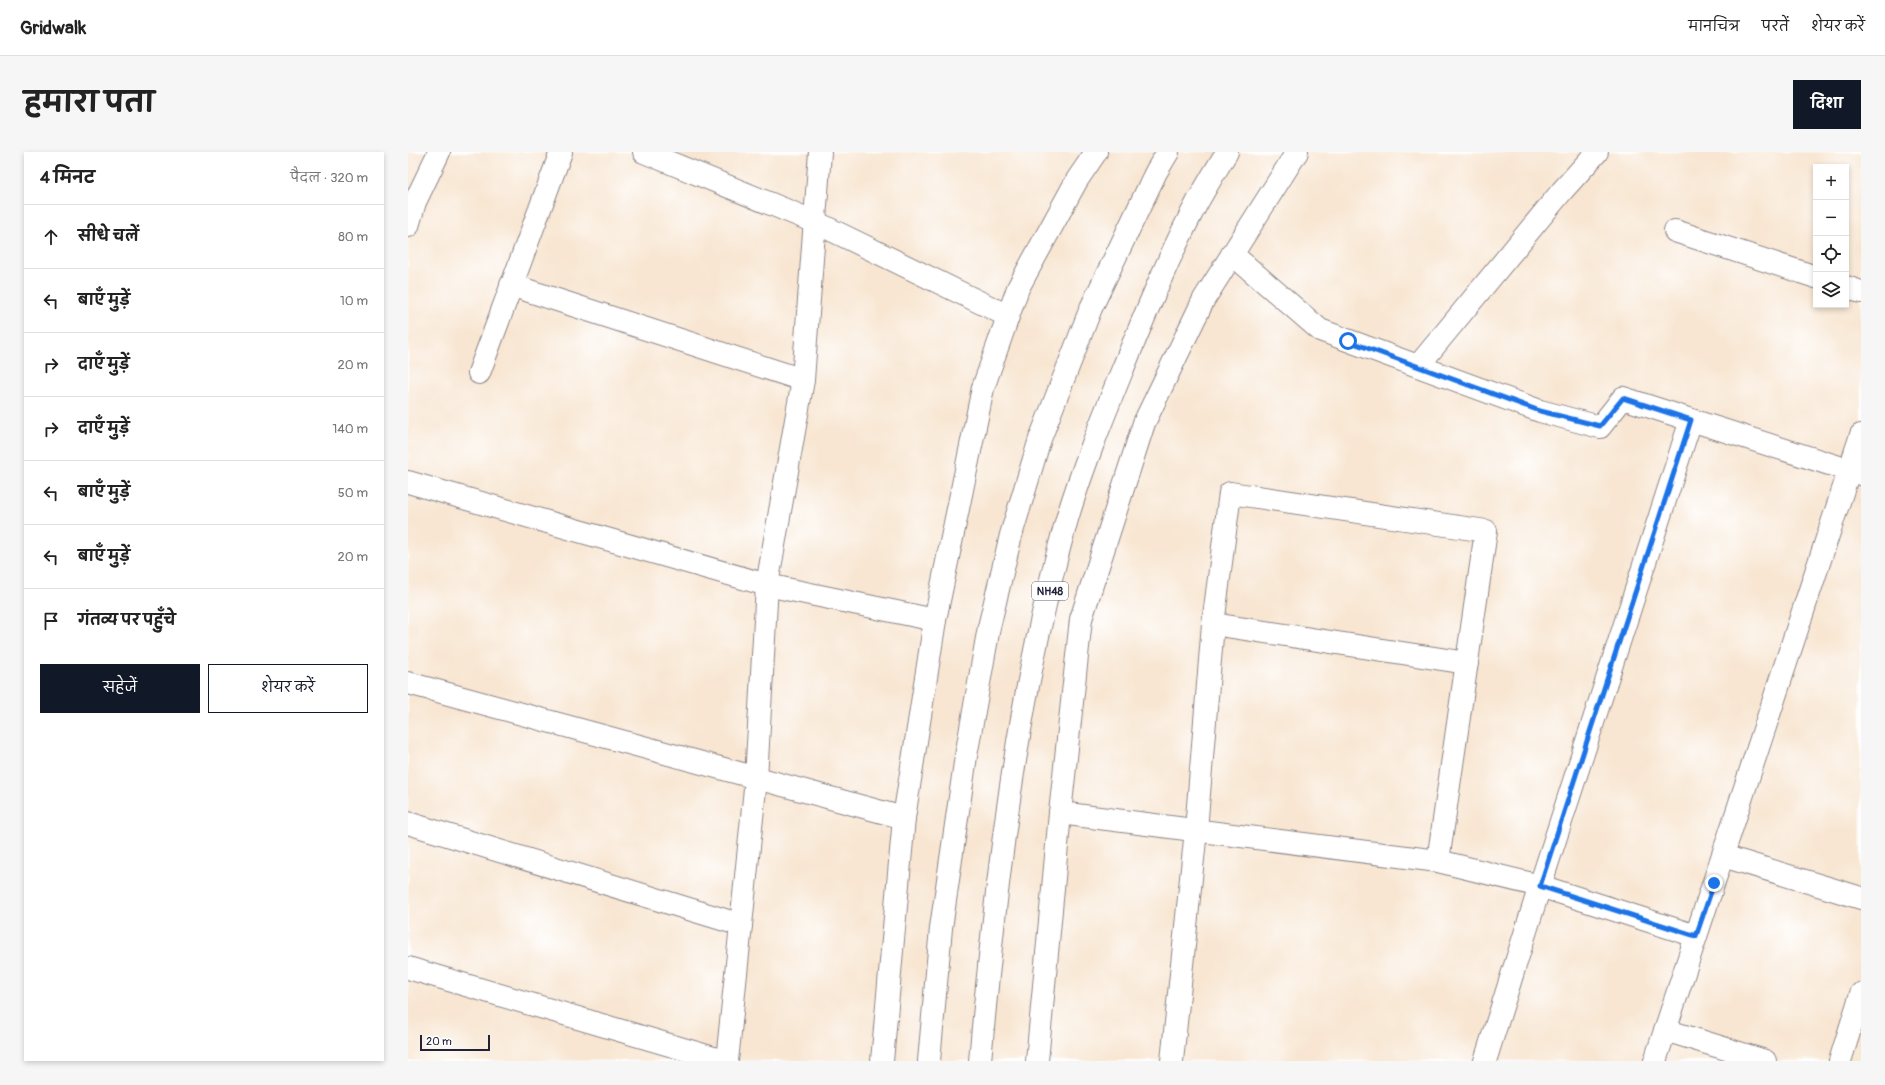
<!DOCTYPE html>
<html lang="hi">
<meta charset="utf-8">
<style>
body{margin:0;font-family:Pangolin,"Playpen Sans Deva",sans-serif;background:#f6f6f6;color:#222}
.controls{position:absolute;right:12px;top:12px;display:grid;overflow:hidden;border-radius:0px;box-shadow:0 2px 6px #0003}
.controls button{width:36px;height:36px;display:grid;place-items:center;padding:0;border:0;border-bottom:1px solid #e0e0e0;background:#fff;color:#222;font:20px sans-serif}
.scale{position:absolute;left:12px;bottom:10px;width:70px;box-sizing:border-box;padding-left:4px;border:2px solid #22223b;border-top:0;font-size:11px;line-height:14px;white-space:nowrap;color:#22223b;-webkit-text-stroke:3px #fff;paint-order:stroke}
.stop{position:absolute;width:12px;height:12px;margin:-9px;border:3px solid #1a73e8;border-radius:50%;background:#fff}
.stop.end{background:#1a73e8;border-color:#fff;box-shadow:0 1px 4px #0008}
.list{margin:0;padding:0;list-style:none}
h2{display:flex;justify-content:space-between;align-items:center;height:52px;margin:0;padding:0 16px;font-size:17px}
h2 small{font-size:13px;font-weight:400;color:#767676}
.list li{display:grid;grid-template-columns:26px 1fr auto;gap:12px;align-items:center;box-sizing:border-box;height:64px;padding:0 16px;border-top:1px solid #e0e0e0}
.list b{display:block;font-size:15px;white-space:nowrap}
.list em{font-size:13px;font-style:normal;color:#767676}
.actions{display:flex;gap:8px;padding:12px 16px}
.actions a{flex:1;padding:9px 0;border:1px solid #111827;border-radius:0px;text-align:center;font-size:14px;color:#111827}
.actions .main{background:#111827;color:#fff}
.icon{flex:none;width:22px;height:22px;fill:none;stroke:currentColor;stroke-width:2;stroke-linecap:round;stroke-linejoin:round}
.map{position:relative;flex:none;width:1453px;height:909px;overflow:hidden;border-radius:0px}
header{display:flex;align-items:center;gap:24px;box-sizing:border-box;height:56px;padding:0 20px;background:#fff;border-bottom:1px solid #e0e0e0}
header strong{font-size:19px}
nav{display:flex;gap:22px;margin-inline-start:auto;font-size:14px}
.intro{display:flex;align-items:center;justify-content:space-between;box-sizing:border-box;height:96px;padding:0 24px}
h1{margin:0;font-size:28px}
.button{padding:10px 18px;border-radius:0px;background:#111827;color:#fff;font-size:14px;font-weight:700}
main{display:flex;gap:24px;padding:0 24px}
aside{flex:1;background:#fff;border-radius:0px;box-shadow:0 2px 6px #0003}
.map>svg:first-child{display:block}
</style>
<header>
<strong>Gridwalk</strong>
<nav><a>मानचित्र</a><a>परतें</a><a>शेयर करें</a></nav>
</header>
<div class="intro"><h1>हमारा पता</h1><a class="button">दिशा</a></div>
<main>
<aside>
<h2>4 मिनट<small>पैदल · 320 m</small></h2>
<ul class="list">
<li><svg class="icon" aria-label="ahead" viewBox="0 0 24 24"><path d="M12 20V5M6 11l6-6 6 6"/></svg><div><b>सीधे चलें</b></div><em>80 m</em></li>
<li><svg class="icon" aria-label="left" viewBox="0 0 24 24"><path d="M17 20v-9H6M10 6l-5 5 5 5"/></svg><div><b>बाएँ मुड़ें</b></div><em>10 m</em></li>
<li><svg class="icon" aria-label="right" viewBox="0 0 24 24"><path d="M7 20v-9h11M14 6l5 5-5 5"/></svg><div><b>दाएँ मुड़ें</b></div><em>20 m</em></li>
<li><svg class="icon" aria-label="right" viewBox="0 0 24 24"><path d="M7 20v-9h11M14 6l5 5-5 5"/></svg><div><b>दाएँ मुड़ें</b></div><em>140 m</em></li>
<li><svg class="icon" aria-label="left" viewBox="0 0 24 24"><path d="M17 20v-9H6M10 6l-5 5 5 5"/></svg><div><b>बाएँ मुड़ें</b></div><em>50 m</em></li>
<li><svg class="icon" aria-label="left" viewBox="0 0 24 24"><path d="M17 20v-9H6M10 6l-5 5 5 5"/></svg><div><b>बाएँ मुड़ें</b></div><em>20 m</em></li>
<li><svg class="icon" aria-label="arrive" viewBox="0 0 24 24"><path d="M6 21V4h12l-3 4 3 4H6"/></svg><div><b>गंतव्य पर पहुँचे</b></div></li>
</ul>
<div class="actions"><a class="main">सहेजें</a><a>शेयर करें</a></div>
</aside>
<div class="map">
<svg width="1453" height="909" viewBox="0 0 1453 909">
<rect width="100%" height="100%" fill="#fff"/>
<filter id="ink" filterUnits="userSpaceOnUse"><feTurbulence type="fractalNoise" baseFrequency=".025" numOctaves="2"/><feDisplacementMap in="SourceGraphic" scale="8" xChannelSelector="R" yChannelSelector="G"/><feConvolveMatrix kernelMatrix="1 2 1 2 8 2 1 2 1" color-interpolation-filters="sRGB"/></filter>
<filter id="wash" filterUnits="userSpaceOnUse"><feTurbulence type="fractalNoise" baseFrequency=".012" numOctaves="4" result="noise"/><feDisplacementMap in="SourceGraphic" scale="16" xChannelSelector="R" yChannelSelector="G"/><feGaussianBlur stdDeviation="0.9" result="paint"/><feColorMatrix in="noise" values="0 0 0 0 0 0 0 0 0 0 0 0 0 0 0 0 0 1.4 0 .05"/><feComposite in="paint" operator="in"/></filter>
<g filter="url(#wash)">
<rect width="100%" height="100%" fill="#f8e6d2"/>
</g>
<g filter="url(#ink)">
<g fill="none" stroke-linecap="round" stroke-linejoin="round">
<g stroke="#8d8486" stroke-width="24">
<g id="minor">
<path d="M236 0 407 70 600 164"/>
<path d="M0 74 7 50 31 0"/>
<path d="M1267 79 1408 125"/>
<path d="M824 102 912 178 1132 259 1192 275 1215 246 1283 268"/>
<path d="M103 133 395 228"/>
<path d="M1438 135 1453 140"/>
<path d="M1010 214 1154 39 1189 0"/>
<path d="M71 221 153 0"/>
<path d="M805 472 1059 511"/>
<path d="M0 531 496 666"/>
<path d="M652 661 1030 709 1132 734 1283 268 1453 322"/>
<path d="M0 671 333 773"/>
<path d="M1315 704 1453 746"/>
<path d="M0 816 316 909"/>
<path d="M1257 878 1357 909"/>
<path d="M319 909 348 627 359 433 395 228 412 0"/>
<path d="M764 909 788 678 805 472 822 341 1078 379 1030 709"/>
<path d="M1077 909 1132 734 1288 784"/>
<path d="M1247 909 1453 283"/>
<path d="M1432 909 1453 842"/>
</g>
</g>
<g stroke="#8d8486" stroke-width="24">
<g id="tertiary">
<path d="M0 330 359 433 527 468"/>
<path d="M474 909 496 666 527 468 575 236 610 136 669 28 688 0"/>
<path d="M629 909 652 661 673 467 736 271 796 147 889 0"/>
</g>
</g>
<g stroke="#8d8486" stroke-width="24">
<g id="trunk">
<path d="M521 909 533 776 558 604 581 475 603 383 632 287 683 156 748 20 760 0"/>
<path d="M572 909C588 727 609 543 659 367 674 317 694 268 714 219 737 163 761 103 790 49 799 33 809 16 819 0"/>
</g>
</g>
<use href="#minor" stroke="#fff" stroke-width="22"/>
<use href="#tertiary" stroke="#fff" stroke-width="22"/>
<use href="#trunk" stroke="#fff" stroke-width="22"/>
</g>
</g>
<g fill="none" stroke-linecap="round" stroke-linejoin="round" filter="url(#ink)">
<path stroke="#1a73e8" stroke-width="5" d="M940 189 1132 259 1192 274 1215 246 1283 268 1132 734 1288 784 1306 731"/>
</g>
<g text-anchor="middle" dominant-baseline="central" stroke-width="3.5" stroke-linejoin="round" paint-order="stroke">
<rect fill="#fff" stroke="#646476" stroke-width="1" x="624" y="430" width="36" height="18" rx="3"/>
<g font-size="11" font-weight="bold" fill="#22223b">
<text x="642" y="439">NH48</text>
</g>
</g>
</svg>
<div class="controls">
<button>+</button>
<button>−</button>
<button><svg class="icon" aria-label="locate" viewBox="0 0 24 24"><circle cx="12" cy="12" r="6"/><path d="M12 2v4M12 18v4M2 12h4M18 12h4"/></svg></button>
<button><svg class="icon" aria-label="layers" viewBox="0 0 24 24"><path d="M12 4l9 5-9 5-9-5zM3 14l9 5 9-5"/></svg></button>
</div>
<div class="scale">20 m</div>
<div class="stop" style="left:940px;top:189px"></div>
<div class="stop end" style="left:1306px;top:731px"></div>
</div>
</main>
